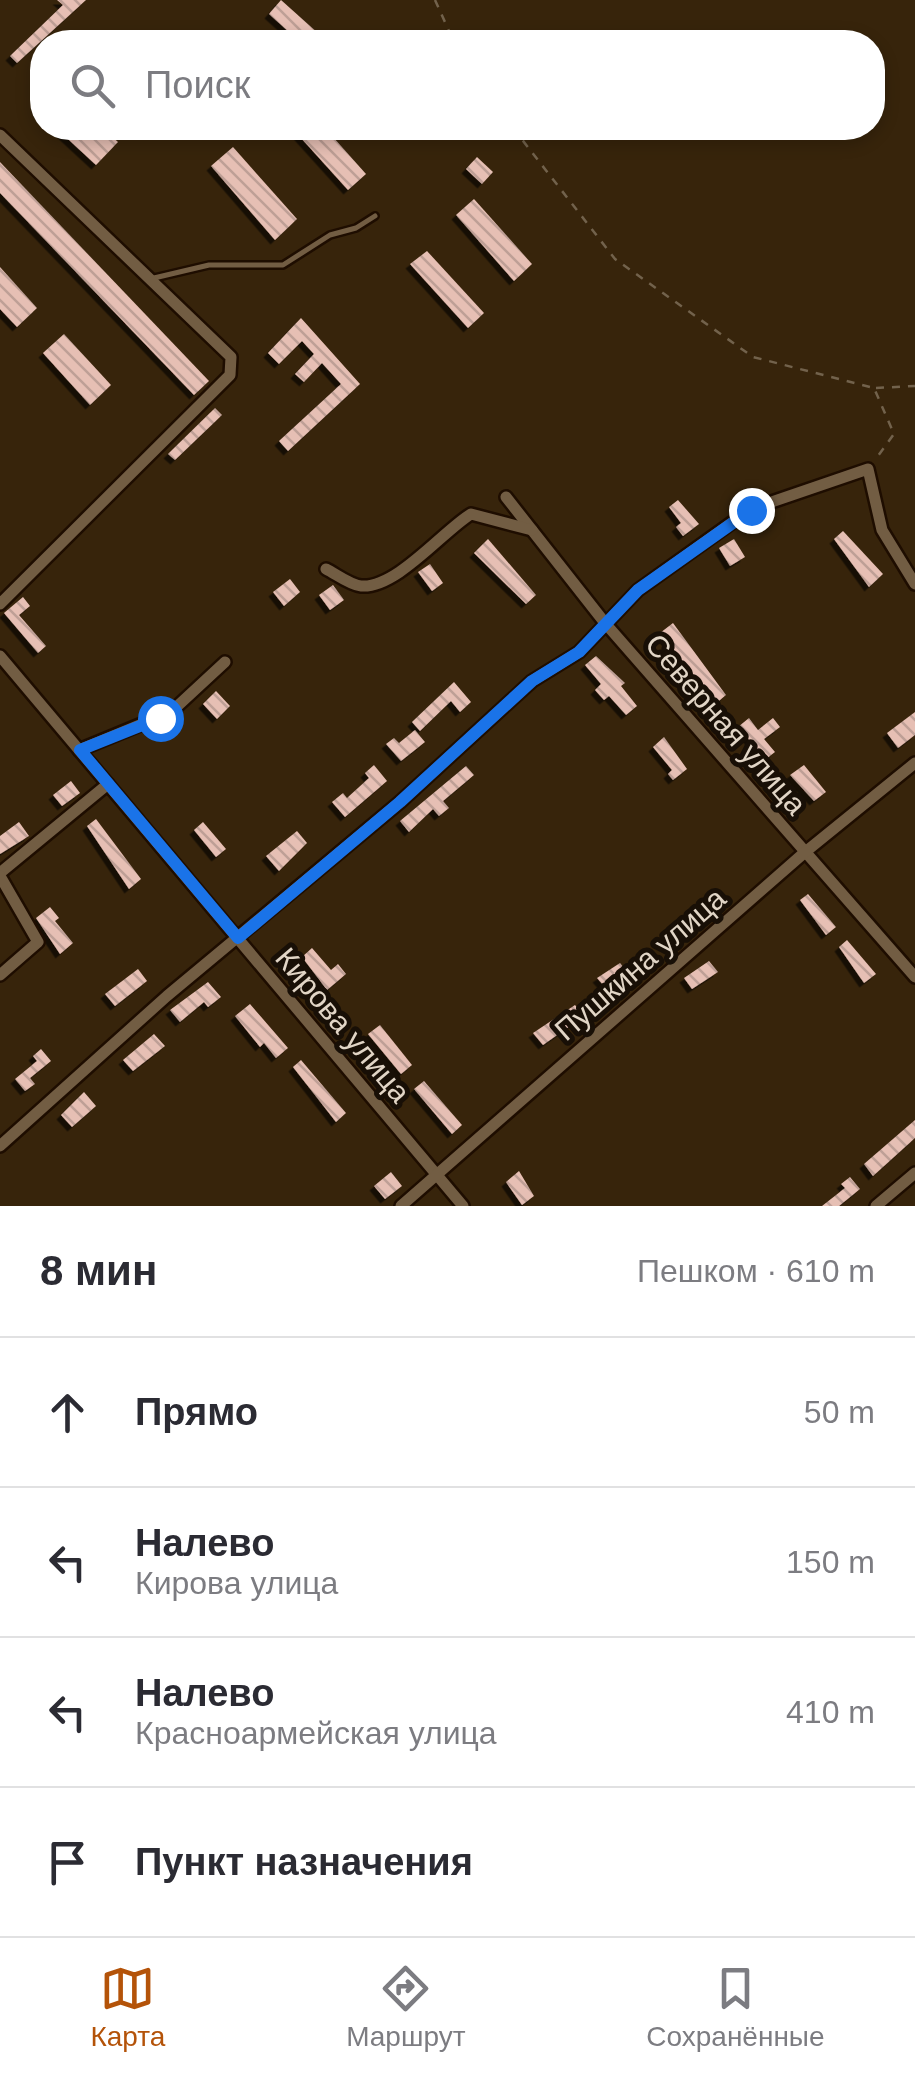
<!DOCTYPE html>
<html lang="ru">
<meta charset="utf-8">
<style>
body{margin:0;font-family:Arial,sans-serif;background:#f2f2f3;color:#2b2b33}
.stop{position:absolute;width:30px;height:30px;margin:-22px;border:8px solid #1a73e8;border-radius:50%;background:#fff}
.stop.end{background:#1a73e8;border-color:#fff;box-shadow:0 2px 10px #0008}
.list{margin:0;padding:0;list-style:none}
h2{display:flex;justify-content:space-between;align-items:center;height:130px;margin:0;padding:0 40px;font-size:42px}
h2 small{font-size:32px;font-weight:400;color:#7c7c81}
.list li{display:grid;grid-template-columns:65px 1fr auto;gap:30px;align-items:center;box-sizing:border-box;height:150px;padding:0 40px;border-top:2px solid #e1e1e2}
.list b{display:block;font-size:38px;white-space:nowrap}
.list p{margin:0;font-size:32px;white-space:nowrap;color:#7c7c81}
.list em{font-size:32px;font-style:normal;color:#7c7c81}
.icon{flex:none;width:55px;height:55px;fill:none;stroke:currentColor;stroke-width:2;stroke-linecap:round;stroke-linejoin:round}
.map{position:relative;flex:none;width:915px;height:1206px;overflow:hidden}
.search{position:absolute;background:#fff;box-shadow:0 5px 15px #0003;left:30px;right:30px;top:30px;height:110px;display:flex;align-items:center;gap:25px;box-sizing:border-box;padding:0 35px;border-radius:40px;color:#7c7c81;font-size:38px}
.sheet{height:730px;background:#fff}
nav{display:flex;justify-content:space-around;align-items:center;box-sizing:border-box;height:140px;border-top:2px solid #e1e1e2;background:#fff;font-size:28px;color:#7c7c81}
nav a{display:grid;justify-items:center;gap:5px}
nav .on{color:#b45309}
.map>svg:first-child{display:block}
</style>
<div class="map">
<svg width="915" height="1206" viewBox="0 0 915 1206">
<defs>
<pattern id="building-back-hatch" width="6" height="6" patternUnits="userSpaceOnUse" patternTransform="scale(2.5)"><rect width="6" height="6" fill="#e6bfb4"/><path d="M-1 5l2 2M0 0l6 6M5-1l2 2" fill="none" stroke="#be9f96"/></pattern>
<filter id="shadow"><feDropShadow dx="-4.5" dy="4.5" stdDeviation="0" flood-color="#0009"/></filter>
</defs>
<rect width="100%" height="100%" fill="#37240b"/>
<g fill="url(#building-back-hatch)" filter="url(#shadow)">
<path d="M57 0H86L17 63 10 56 63 5Z"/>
<path d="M281 0 328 42H300L269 14Z"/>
<path d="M56 128H102L118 142 96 165Z"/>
<path d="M292 128H325L366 174 348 190Z"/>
<path d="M233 147 297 219 275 240 211 166Z"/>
<path d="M477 157 493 172 482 184 466 169Z"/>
<path d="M0 162 209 381 194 395 0 193Z"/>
<path d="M474 199 532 264 514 281 456 215Z"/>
<path d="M427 251 484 313 468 328 410 264Z"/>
<path d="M0 267 37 308 17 327 0 309Z"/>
<path d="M301 318 360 384 288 451 279 441 341 384 322 363 304 382 295 374 314 354 302 341 279 364 268 353Z"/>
<path d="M64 334 111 385 90 405 43 353Z"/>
<path d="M215 408 222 415 175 460 168 454Z"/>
<path d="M678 500 699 524 683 536 676 527 681 523 669 507Z"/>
<path d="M843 531 883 574 869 587 834 539Z"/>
<path d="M488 539 536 595 526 604 474 553Z"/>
<path d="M734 539 745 557 730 566 719 548Z"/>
<path d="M430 564 443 583 432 591 418 572Z"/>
<path d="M290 579 300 592 284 606 273 592Z"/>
<path d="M333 585 344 600 330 610 319 595Z"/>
<path d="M23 597 30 606 19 615 46 646 38 653 4 613Z"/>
<path d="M673 623 726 695 714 705 684 667 679 671 672 662 679 657 660 633Z"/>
<path d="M596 656 625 683 621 686 637 706 626 715 609 696 604 700 595 690 601 684 585 665Z"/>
<path d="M454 682 471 702 460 712 451 701 420 731 412 722Z"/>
<path d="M216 691 230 706 217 719 203 704Z"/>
<path d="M915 712V735L898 748 887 733Z"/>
<path d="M749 718 758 730 773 718 780 727 764 739 775 752 766 759 738 727Z"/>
<path d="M415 730 425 742 401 761 386 744 394 738 399 743Z"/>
<path d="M664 737 687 769 673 780 668 774 672 770 653 747Z"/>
<path d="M374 765 387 781 345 817 332 802 343 793 347 798 369 778 365 773Z"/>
<path d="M804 765 826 792 814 801 790 775Z"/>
<path d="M466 766 474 775 443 801 449 808 439 816 433 809 409 832 400 821Z"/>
<path d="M71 781 80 793 62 806 53 795Z"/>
<path d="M96 819 141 879 129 889 87 826Z"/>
<path d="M19 822 29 836 0 854V836Z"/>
<path d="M203 822 226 849 216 857 194 830Z"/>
<path d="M297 831 307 843 279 871 266 856Z"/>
<path d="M808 894 836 927 826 935 800 900Z"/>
<path d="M50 907 59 918 55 921 73 943 60 954 36 918Z"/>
<path d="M847 940 876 974 864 983 839 947Z"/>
<path d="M312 948 331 970 338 964 346 974 327 990 302 957Z"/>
<path d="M709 961 718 972 692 989 684 978Z"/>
<path d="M620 963 629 974 606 988 597 978Z"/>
<path d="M138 969 147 981 115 1006 105 994Z"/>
<path d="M208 982 221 997 208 1007 204 1002 180 1022 170 1010Z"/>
<path d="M250 1004 288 1048 276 1058 264 1043 260 1047 235 1016Z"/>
<path d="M575 1005 584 1016 543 1045 533 1033Z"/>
<path d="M380 1025 412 1065 401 1074 368 1034Z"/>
<path d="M154 1034 165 1046 133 1071 123 1060Z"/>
<path d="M41 1049 51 1061 30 1078 35 1084 25 1091 15 1079 37 1061 33 1056Z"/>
<path d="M301 1060 346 1113 336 1122 293 1067Z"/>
<path d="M424 1081 462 1125 452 1134 414 1089Z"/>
<path d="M84 1092 96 1106 72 1127 61 1115Z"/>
<path d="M915 1120V1138L873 1176 864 1164Z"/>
<path d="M519 1171 534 1196 522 1205 506 1182Z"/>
<path d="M391 1172 402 1186 385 1199 374 1186Z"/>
<path d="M850 1177 860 1189 839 1206H822L845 1188 841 1184Z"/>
</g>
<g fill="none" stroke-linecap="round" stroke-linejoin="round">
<g stroke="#1e0d00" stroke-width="10">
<path id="lane" d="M154 278 209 265H283L330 235 356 228 375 216"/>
</g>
<g stroke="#1e0d00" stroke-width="16">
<g id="street">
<path d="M0 135 231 357 230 375 0 604"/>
<path d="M506 497 605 623 915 977"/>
<path d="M326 569C336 574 350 585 361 586 396 589 443 531 471 514L532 530"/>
<path d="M0 656 463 1206"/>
<path d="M79 750 171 712 225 662"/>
<path d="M0 873 108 784"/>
<path d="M0 876 38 942 0 975"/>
<path d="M0 1146 167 996 400 802 532 681 579 652 638 590 751 509 868 469 882 530 915 584"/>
<path d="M401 1206 804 853 915 763"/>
<path d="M876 1206 915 1173"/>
</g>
</g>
<g stroke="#72624c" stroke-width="2.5" stroke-dasharray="8 8" stroke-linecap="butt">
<path d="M435 0 454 42"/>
<path d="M513 128 615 259 753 357 874 388 894 434 875 460"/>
<path d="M876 388 915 386"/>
</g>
<use href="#lane" stroke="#725d43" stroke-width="5"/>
<use href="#street" stroke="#725d43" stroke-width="11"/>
</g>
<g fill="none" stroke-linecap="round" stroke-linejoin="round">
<path stroke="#1a73e8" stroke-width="12" d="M160 718 80 750 238 938 400 802 532 681 579 652 638 590 751 510"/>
</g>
<g text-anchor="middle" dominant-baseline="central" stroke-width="10" stroke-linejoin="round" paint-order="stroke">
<g font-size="30" fill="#e1d5c6" stroke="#180f06">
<text transform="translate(726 724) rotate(49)">Северная улица</text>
<text transform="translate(640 964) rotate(-41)">Пушкина улица</text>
<text transform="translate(343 1025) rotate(50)">Кирова улица</text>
</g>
</g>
</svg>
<div class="stop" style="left:160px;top:718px"></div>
<div class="stop end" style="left:751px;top:510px"></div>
<div class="search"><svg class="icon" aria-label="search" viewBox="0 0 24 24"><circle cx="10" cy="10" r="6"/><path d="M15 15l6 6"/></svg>Поиск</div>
</div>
<section class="sheet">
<h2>8 мин<small>Пешком · 610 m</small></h2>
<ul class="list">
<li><svg class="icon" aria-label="ahead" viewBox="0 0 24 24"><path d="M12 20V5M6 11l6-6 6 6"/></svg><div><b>Прямо</b></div><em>50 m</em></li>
<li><svg class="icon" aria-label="left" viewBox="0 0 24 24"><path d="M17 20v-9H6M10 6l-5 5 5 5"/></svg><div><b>Налево</b><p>Кирова улица</p></div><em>150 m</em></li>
<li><svg class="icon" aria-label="left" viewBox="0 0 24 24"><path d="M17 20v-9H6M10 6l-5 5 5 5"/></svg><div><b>Налево</b><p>Красноармейская улица</p></div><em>410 m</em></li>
<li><svg class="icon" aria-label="arrive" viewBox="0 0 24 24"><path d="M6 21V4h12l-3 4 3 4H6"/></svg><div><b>Пункт назначения</b></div></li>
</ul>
</section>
<nav>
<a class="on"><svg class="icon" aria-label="map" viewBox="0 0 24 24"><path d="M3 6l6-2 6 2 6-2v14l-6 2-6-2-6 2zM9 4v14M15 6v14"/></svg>Карта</a>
<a><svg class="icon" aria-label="directions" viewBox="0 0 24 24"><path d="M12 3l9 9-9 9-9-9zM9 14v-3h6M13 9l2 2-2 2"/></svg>Маршрут</a>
<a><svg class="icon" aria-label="saved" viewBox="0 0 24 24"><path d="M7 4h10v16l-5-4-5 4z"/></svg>Сохранённые</a>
</nav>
